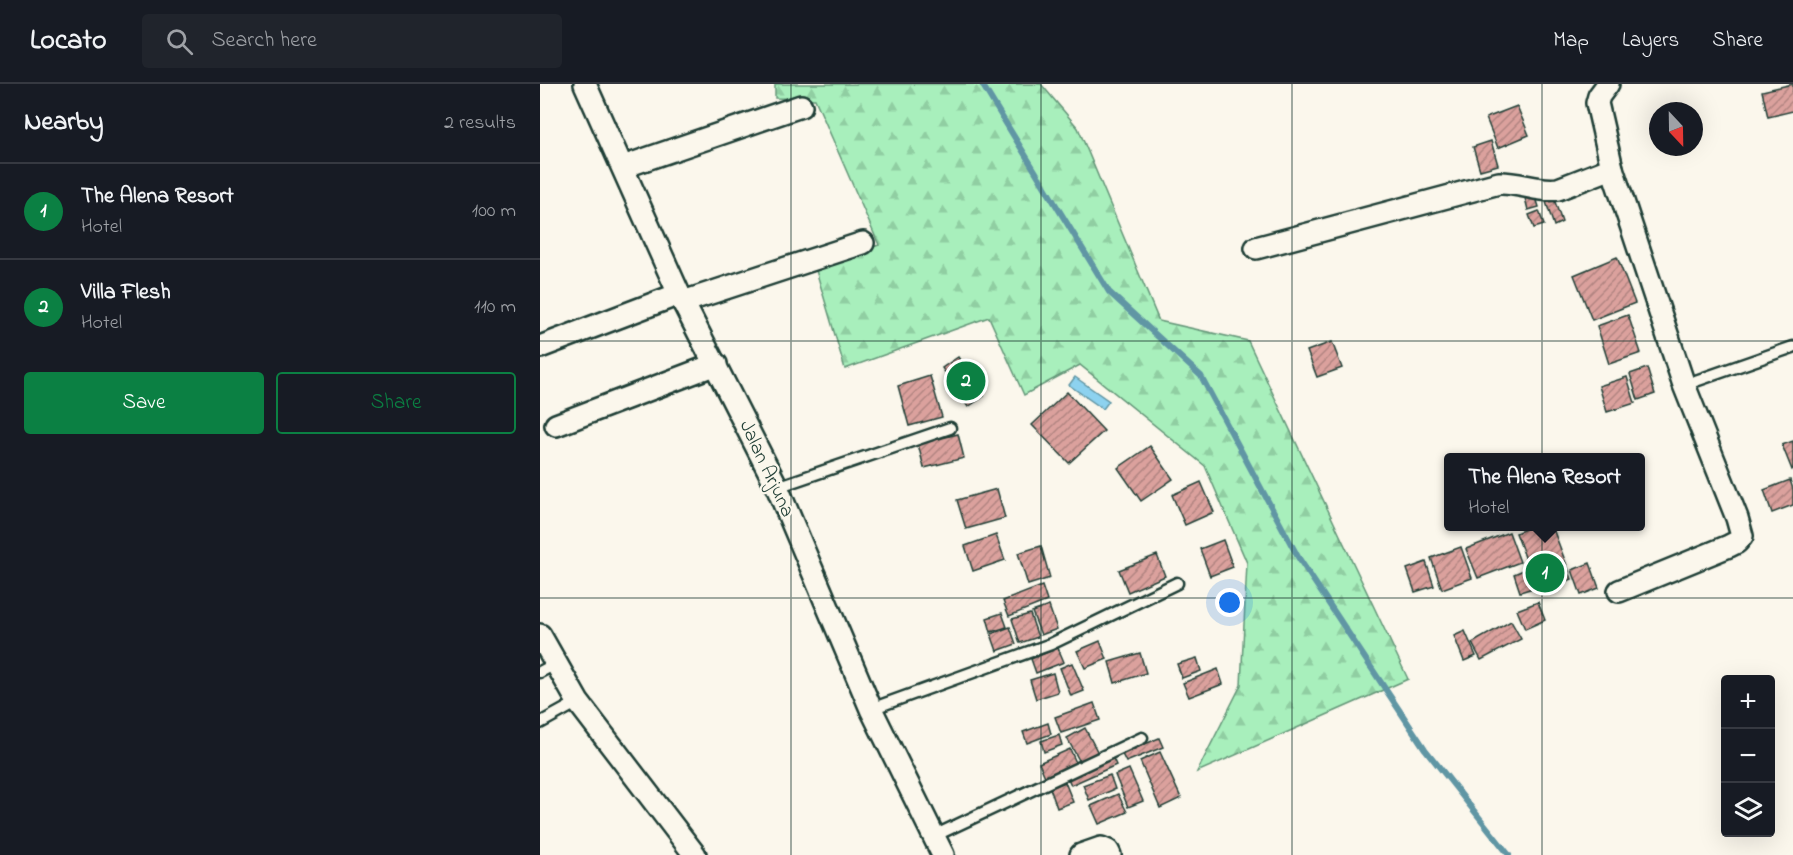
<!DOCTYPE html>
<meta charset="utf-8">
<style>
body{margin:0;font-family:"Indie Flower",sans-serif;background:#20242c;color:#f1f3f6}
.controls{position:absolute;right:18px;bottom:18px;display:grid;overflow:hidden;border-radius:6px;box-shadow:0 6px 24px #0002}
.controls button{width:54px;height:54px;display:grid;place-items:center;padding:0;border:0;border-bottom:2px solid #363941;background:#171b24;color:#f1f3f6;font:30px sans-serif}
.compass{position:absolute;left:1109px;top:18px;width:54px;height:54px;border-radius:50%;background:#171b24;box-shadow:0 6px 24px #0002;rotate:158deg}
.you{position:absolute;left:690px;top:519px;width:21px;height:21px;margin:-15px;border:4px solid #fff;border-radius:50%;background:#1a73e8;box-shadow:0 0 0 9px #1a73e833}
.badge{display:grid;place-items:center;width:39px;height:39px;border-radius:50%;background:#0b8043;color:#fff;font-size:20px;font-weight:700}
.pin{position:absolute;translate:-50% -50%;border:3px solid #fff;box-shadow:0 2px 6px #0006}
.popup{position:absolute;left:904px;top:369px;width:201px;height:78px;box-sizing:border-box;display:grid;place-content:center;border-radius:6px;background:#171b24;filter:drop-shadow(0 2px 4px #0005);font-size:20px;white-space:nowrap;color:#9ea1a6}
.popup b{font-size:22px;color:#f1f3f6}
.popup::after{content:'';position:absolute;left:50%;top:100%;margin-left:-12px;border:12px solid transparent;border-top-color:#171b24}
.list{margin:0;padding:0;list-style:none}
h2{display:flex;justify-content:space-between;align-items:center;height:78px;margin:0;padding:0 24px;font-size:26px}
h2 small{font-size:20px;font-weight:400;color:#9ea1a6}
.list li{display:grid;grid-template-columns:39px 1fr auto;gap:18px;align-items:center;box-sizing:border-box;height:96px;padding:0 24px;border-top:2px solid #363941}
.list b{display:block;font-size:22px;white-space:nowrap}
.list p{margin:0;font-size:20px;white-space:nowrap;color:#9ea1a6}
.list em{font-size:20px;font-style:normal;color:#9ea1a6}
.actions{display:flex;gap:12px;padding:18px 24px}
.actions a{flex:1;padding:14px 0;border:2px solid #0b8043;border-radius:6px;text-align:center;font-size:21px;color:#0b8043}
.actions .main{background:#0b8043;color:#fff}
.icon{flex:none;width:33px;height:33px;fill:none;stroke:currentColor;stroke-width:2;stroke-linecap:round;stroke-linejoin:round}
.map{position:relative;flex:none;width:1253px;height:771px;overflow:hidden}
header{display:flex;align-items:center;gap:36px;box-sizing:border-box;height:84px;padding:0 30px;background:#171b24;border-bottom:2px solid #363941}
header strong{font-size:28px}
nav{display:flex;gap:33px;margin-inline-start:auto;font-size:21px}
.search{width:420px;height:54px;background:#20242c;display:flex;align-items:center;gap:15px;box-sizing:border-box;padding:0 21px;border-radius:6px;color:#9ea1a6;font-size:22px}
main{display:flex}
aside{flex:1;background:#171b24}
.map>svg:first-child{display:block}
</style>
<header>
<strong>Locato</strong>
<div class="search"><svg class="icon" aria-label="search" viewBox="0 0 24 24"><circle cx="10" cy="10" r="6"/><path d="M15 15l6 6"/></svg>Search here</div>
<nav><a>Map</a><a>Layers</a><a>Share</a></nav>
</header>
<main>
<aside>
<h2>Nearby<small>2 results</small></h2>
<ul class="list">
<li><span class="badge">1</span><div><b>The Alena Resort</b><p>Hotel</p></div><em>100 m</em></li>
<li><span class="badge">2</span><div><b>Villa Flesh</b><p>Hotel</p></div><em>110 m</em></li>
</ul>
<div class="actions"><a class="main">Save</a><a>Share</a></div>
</aside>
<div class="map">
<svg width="1253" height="771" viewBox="0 0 1253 771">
<defs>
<pattern id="forest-firs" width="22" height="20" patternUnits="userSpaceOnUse" patternTransform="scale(1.5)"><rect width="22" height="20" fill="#a8efbc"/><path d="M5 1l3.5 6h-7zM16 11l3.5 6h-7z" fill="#90cea2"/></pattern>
<pattern id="water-ripples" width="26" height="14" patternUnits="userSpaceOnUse" patternTransform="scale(1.5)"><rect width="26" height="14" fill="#8dd2ef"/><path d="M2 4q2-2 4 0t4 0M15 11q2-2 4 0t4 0" fill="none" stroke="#79b5ce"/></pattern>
<pattern id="building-hatch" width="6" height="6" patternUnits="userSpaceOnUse" patternTransform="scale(1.5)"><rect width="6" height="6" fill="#dba19d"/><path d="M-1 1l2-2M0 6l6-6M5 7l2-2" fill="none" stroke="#b18481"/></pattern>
</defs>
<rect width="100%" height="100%" fill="#fbf7ec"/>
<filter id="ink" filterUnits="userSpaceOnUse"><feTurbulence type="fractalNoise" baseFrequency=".0167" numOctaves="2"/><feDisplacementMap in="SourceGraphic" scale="12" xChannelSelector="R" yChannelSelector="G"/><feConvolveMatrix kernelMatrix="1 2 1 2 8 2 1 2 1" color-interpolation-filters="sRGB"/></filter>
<g filter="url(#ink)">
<path fill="url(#forest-firs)" stroke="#649678" stroke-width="1.5" d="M235 0H501L538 44 619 237 708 257 868 595 657 688 701 601 707 479 665 382 540 281 484 311 449 233 305 285 275 183 339 161 275 15 235 14Z"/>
<path fill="url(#water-ripples)" stroke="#6196a4" stroke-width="1.5" d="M535 293 569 317 563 325 529 301Z"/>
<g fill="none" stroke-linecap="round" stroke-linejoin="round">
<path stroke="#6196a4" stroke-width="6" d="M442 0 569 208 661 292 758 473 885 665 969 771"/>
</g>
<g fill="url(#building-hatch)" stroke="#1f3d34" stroke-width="1.5">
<path d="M1253 0V27L1228 33 1222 7Z"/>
<path d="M977 22 989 51 958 64 946 34Z"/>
<path d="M951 57 958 81 940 86 933 63Z"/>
<path d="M994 107 999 123 988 126 984 110Z"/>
<path d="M1014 115 1022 138 1014 142 1006 118Z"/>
<path d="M999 127 1004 141 994 144 989 131Z"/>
<path d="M1077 173 1095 219 1052 236 1034 191Z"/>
<path d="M1088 231 1101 269 1069 280 1057 242Z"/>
<path d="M792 258 802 284 777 293 767 267Z"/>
<path d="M418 273 444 312 428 323 402 284Z"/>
<path d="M1107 284 1115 310 1098 316 1090 290Z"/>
<path d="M390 292 402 333 369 342 358 302Z"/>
<path d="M1087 293 1095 319 1067 328 1059 302Z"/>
<path d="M527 308 564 347 529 379 492 341Z"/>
<path d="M418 350 424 374 384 384 378 360Z"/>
<path d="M1253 357V385L1252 386 1242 361Z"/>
<path d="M610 362 633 395 601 417 578 384Z"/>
<path d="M1250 396 1253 405V421L1232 429 1224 406Z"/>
<path d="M661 398 674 428 645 441 632 411Z"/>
<path d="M457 405 465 434 426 445 417 416Z"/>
<path d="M992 442H1012L1032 495 998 508 976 449Z"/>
<path d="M969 448 980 478 938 494 926 465Z"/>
<path d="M456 451 465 476 433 487 425 462Z"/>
<path d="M683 456 693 483 670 492 660 465Z"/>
<path d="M501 462 510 494 488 501 478 469Z"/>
<path d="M921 463 932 494 902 505 891 474Z"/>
<path d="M617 471 625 492 588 508 579 486Z"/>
<path d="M886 478 894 502 875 508 867 485Z"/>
<path d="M1050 479 1059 504 1041 511 1032 486Z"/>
<path d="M986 485 993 504 980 508 974 490Z"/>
<path d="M502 502 507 517 469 532 463 517Z"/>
<path d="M998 518 1005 536 985 545 977 526Z"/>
<path d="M509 522 517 545 501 551 492 528Z"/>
<path d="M462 529 467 543 451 548 447 534Z"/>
<path d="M490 530 498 553 480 559 472 535Z"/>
<path d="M971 537 981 555 941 576 932 559Z"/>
<path d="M470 543 476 560 457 567 451 550Z"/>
<path d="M925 547 936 572 924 577 914 552Z"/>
<path d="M560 557 567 575 545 584 537 567Z"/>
<path d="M518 564 524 578 496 589 491 575Z"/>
<path d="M600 569 606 589 575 599 569 578Z"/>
<path d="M657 574 661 587 642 594 637 580Z"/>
<path d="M532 579 544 607 531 612 520 584Z"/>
<path d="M678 585 683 600 649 613 643 599Z"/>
<path d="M513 589 518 608 496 615 490 596Z"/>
<path d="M554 619 560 636 521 649 515 633Z"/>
<path d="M508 639 511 650 487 659 483 648Z"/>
<path d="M545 644 558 669 540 678 527 654Z"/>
<path d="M519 651 522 661 504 668 501 657Z"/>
<path d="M619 654 623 663 586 678 582 670Z"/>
<path d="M530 665 537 681 506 695 499 679Z"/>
<path d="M620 668 641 714 620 724 600 677Z"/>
<path d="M572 672 576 681 531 701 527 692Z"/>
<path d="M589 685 603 717 588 723 575 691Z"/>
<path d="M570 691 575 705 549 716 543 701Z"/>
<path d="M525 698 533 718 517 724 510 704Z"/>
<path d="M578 710 587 728 559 740 551 722Z"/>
</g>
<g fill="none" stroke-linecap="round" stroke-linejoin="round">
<g stroke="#1f3d34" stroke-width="15">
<g id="service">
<path d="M1144 301 1253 263"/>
<path d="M237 403 410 344"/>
<path d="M0 588 15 580"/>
<path d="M331 625 511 560 637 499"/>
<path d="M0 639 38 618"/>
<path d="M394 752 602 654"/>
</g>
</g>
<g stroke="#1f3d34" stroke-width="26">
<g id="minor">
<path d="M45 0 139 210 237 403 331 625 403 771"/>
<path d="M1068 0 1059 12 1057 19 1072 84 1144 301 1197 434 1202 452 1197 458 1189 462 1079 507"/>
<path d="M83 83 261 22"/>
<path d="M716 164 959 99C979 98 998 108 1018 105L1072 84"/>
<path d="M143 218 323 159"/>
<path d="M0 263 139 210"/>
<path d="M16 341 176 280"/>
<path d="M0 551 38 618 155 771"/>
<path d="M541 771 561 764 568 767 570 771"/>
</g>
</g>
<use href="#service" stroke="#fbf7ec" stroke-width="10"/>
<use href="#minor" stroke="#fbf7ec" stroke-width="21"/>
</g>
</g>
<path fill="none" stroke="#1f3d34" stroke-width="1.5" stroke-opacity="0.55" d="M251 0V771M501 0V771M752 0V771M1002 0V771M0 257H1253M0 514H1253"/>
<g text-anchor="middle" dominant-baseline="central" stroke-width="4.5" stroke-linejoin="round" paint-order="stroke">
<g font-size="20" fill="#1f3d34" stroke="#fbf7ec">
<text transform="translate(226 385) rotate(65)">Jalan Arjuna</text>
</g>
</g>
</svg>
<div class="controls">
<button>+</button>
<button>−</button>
<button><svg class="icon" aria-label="layers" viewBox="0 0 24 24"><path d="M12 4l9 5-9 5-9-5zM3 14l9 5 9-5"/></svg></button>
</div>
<svg class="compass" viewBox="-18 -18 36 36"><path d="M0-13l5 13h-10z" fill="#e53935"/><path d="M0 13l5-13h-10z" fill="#9ea1a6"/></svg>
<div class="you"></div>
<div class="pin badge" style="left:1005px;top:489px">1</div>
<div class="popup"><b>The Alena Resort</b>Hotel</div>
<div class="pin badge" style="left:426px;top:297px">2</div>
</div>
</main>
